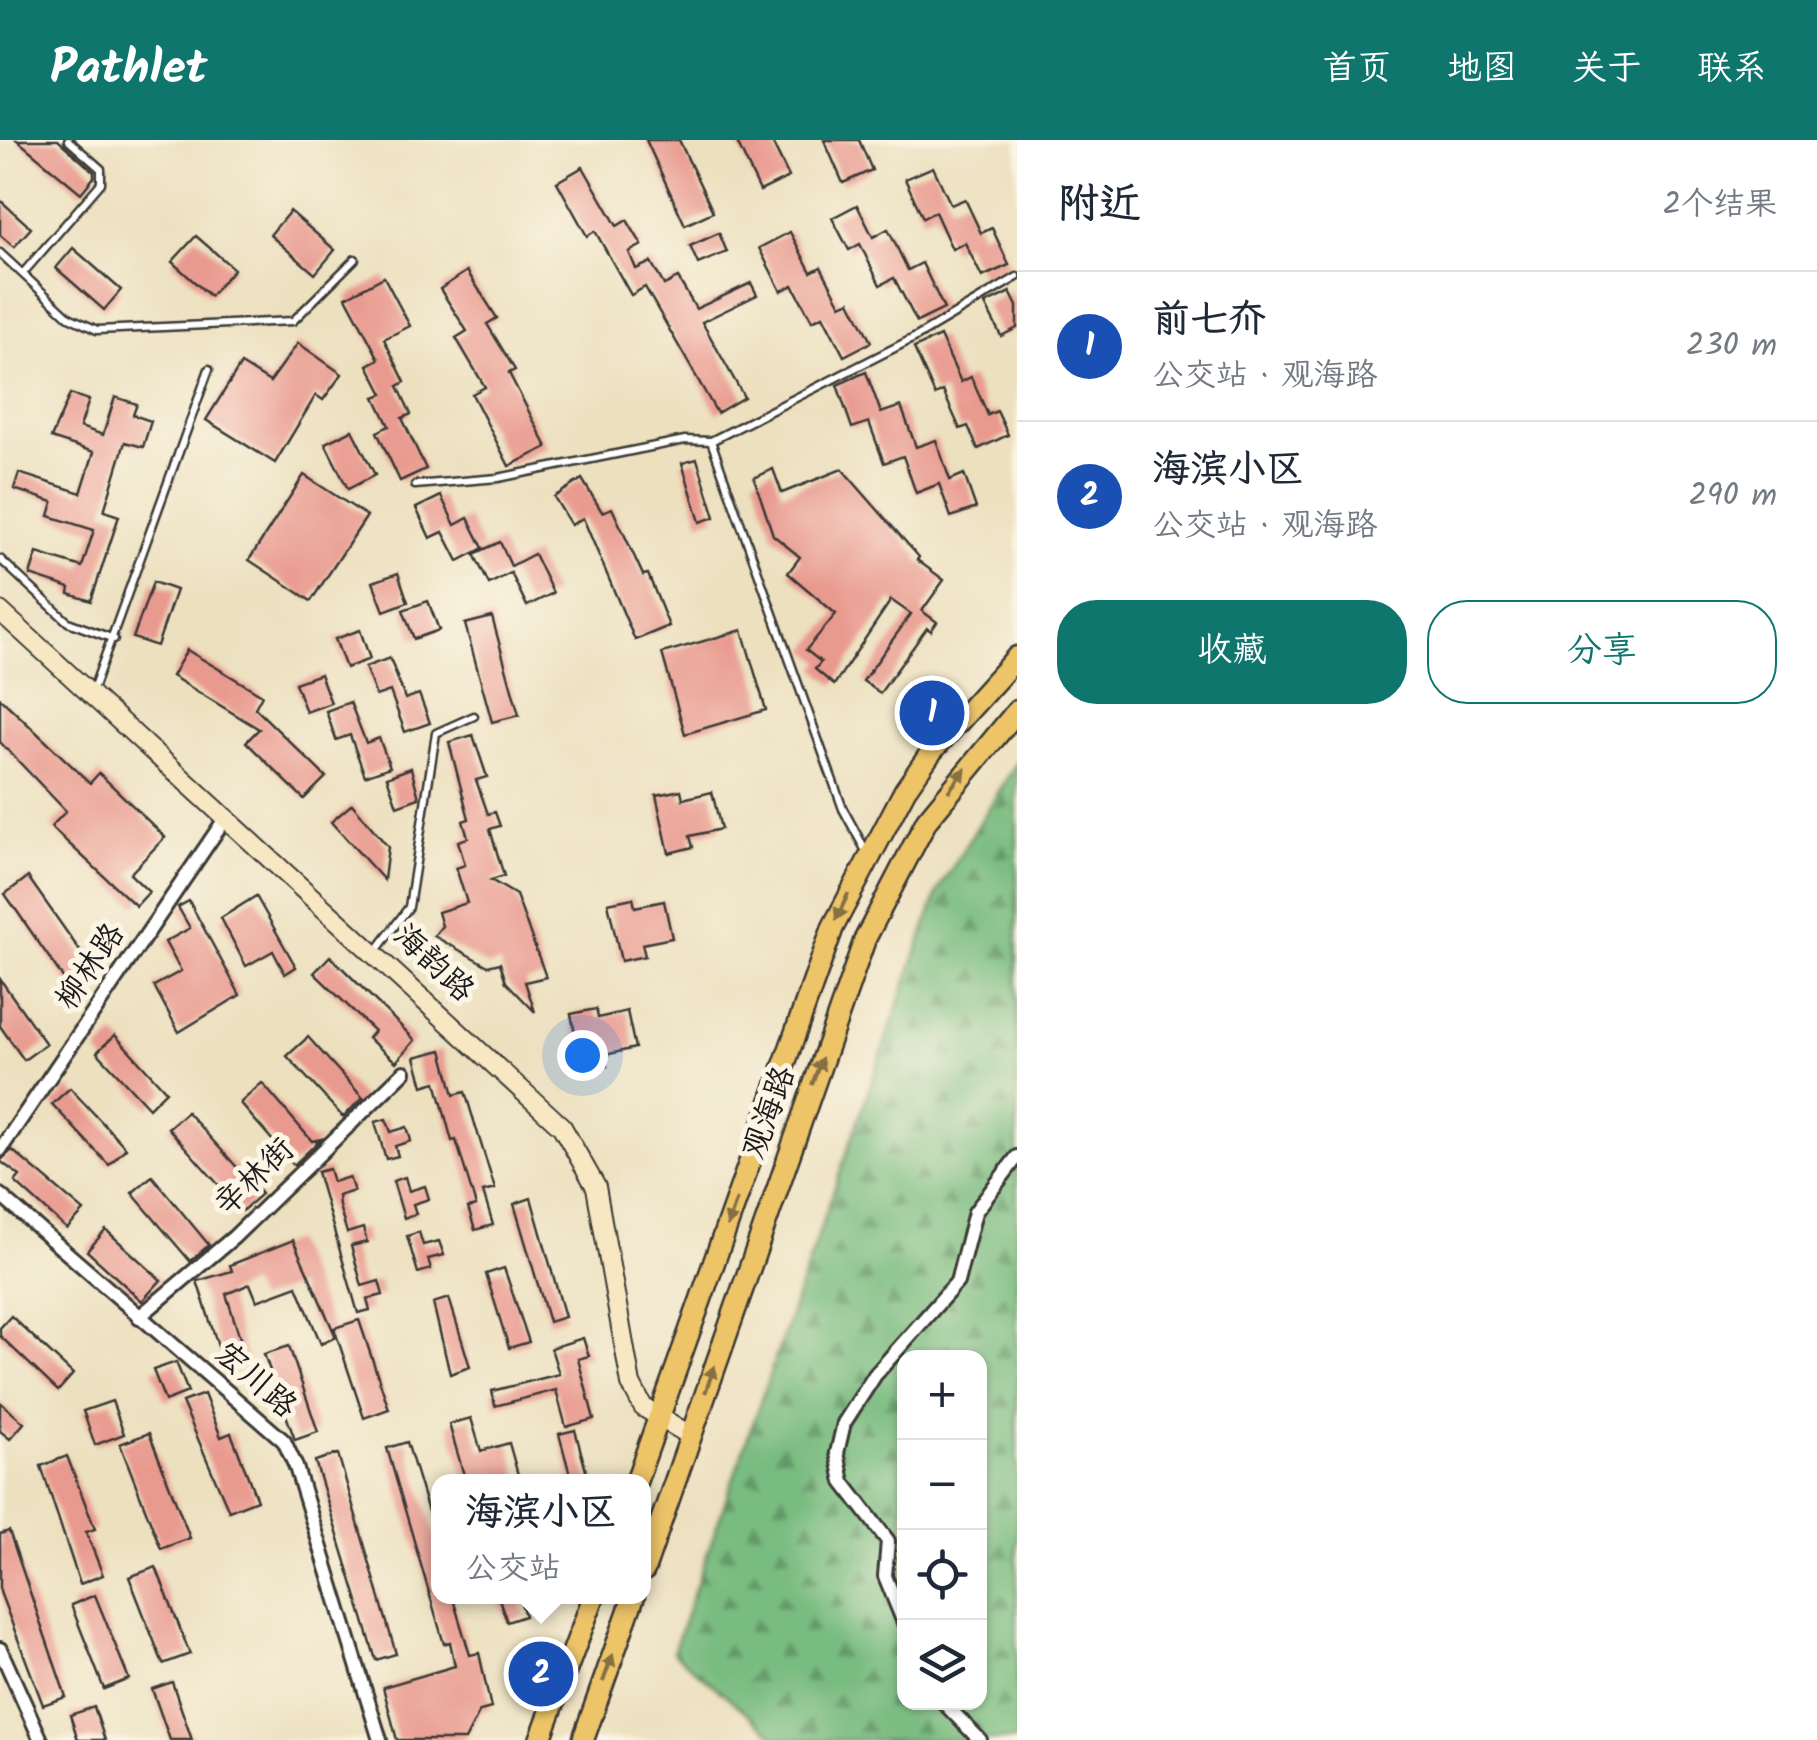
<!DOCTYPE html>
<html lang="zh">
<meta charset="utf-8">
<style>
body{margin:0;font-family:Kalam,"LXGW WenKai TC",sans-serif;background:#f6f6f7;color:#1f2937}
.controls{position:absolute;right:30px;bottom:30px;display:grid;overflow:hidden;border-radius:20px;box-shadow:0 2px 8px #0004}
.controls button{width:90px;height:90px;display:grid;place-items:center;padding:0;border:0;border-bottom:2px solid #e0e1e3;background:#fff;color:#1f2937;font:50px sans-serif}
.you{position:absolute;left:582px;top:915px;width:35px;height:35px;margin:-25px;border:8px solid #fff;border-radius:50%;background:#1a73e8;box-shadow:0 0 0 15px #1a73e833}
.badge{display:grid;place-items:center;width:65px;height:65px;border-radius:50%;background:#0f766e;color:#fff;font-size:32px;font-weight:700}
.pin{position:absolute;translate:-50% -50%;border:5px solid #fff;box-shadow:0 2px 10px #0006}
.popup{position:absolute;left:431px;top:1334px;width:220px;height:130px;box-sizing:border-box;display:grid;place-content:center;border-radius:20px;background:#fff;filter:drop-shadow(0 2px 8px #0005);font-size:32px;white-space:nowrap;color:#747a83}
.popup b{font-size:38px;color:#1f2937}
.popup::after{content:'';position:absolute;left:50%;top:100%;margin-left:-20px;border:20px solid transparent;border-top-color:#fff}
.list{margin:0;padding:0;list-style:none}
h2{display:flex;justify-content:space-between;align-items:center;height:130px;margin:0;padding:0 40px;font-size:42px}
h2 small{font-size:32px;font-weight:400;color:#747a83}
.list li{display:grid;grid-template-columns:65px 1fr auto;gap:30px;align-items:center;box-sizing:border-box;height:150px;padding:0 40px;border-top:2px solid #e0e1e3}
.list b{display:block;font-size:38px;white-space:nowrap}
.list p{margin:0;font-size:32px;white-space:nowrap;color:#747a83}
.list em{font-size:32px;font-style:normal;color:#747a83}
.actions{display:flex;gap:20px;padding:30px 40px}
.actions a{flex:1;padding:22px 0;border:2px solid #0f766e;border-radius:40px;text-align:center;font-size:35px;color:#0f766e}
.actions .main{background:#0f766e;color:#fff}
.icon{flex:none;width:55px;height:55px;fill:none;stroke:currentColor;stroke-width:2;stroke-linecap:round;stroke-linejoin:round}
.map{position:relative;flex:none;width:1017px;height:1600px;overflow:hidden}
header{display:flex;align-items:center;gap:60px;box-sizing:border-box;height:140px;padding:0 50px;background:#0f766e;color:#fff}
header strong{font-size:48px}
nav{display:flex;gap:55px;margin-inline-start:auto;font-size:35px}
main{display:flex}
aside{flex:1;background:#fff}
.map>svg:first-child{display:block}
</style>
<header>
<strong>Pathlet</strong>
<nav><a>首页</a><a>地图</a><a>关于</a><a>联系</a></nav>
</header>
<main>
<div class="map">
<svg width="1017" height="1600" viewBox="0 0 1017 1600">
<defs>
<pattern id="forest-firs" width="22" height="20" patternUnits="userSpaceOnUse" patternTransform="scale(2.5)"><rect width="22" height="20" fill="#79bc80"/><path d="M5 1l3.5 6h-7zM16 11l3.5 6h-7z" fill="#629868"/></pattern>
</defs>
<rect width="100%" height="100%" fill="#fcf5e5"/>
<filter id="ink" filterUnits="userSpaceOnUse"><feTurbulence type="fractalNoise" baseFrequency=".01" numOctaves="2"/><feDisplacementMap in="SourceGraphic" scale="20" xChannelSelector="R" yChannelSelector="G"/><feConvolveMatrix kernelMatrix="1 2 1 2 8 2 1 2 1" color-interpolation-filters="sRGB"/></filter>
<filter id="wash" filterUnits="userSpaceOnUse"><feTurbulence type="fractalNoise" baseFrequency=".0048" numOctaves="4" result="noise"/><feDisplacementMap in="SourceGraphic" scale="40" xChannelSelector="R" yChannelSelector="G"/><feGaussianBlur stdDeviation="2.25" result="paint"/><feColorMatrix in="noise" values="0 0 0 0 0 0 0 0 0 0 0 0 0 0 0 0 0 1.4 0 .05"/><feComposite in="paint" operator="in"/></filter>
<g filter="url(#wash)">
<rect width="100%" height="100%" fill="#ece0bf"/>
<path fill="url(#forest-firs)" stroke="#4a6c4e" stroke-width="2.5" fill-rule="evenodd" d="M1017 622V1600H780L673 1512 938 751ZM904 1218H979V1562H904Z"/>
<g id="blocks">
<g fill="#e99a8f">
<path d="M17 0H58L94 32V37L81 53Z"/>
<path d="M646 0H679L713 72 685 85Z"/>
<path d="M736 0H771L789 37 760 51Z"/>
<path d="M824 0H859L872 30 843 43Z"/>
<path d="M583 27 617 86 627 80 642 105 629 112 636 129 651 122 664 145 678 138 696 169 751 143 757 155 702 182 744 257 717 273 645 147 631 155 595 91 587 96 557 42Z"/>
<path d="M933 27 951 65 965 59 981 93 992 88 1009 125 982 137 965 103 952 109 935 72 923 78 905 39Z"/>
<path d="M0 60 31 88 14 107 0 95Z"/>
<path d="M857 65 873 97 888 89 908 130 922 123 944 169 917 182 894 138 880 145 860 104 849 110 832 78Z"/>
<path d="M290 71 335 110 315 134 270 95Z"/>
<path d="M790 92 811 132 821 127 841 165 850 161 871 202 844 216 823 176 812 181 793 145 781 151 759 108Z"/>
<path d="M719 93 727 112 698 124 690 106Z"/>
<path d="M196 96 234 129 210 156 172 122Z"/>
<path d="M73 108 121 150 104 170 56 128Z"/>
<path d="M467 131 497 178 487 184 515 230 509 233 547 307 509 326 472 254 485 247 456 198 467 191 440 149Z"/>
<path d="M384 137 410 186 384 199 405 242 398 246 411 274 402 278 426 329 400 341 377 292 389 286 375 257 383 254 368 225 379 219 346 157Z"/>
<path d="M1010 152 1017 166V188L1001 196 985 164Z"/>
<path d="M940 196 961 242 971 237 988 275 997 271 1008 295 978 309 968 286 960 289 943 251 935 255 914 208Z"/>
<path d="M298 203 342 234 323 260 316 255 275 323 206 280 241 224 270 242Z"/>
<path d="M866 232 881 273 901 266 916 307 936 300 950 340 964 334 976 368 951 377 939 344 916 353 903 316 884 323 869 282 852 288 837 245Z"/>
<path d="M70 254 89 260 80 287 103 295 115 257 137 264 133 275 151 281 143 307 125 302 104 371 119 376 91 461 69 454 70 448 30 435 37 413 82 427 94 390 49 376 53 362 14 349 19 333 81 353 94 312 51 298Z"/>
<path d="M352 290 375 335 348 349 325 303Z"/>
<path d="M697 319 715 377 700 382 682 323Z"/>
<path d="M773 329 782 353 842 329 919 417 917 420 944 440 922 471 937 482 931 491 927 488 880 553 863 541 911 474 891 460 834 545 815 529 821 522 806 510 836 474 788 433 800 417 773 395 754 338Z"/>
<path d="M304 335 367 376 311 461 249 420Z"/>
<path d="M582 339 602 372 612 368 643 435 648 434 669 486 635 500 583 378 571 385 554 357Z"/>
<path d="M441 356 455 385 468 378 483 408 458 421 443 392 430 398 416 368Z"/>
<path d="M500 402 511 426 534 414 553 453 527 466 511 433 489 444 474 414Z"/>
<path d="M398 433 408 462 384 471 373 442Z"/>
<path d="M153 442 176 450 157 506 133 498Z"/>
<path d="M428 461 439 490 414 499 403 470Z"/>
<path d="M492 477 519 575 492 582 465 484Z"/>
<path d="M360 490 370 519 346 528 335 499Z"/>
<path d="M742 490 766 570 685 594 662 513Z"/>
<path d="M187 510 262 555 255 568 326 637 304 659 246 602 259 589 172 536Z"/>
<path d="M390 518 405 559 419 554 430 583 405 592 390 551 376 556 365 527Z"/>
<path d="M320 534 331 563 306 572 295 543Z"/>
<path d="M0 558 90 643 99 633 165 697 130 734 149 752 136 766 51 687 66 671 0 602Z"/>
<path d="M350 562 366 603 379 598 390 627 365 636 350 595 336 600 326 571Z"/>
<path d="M473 595 487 637 476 640 488 674 495 672 500 686 490 689 504 736 491 740 516 755 546 837 525 842 535 872 506 842 500 823 488 826 434 796 442 786 438 772 467 763 456 728 465 725 458 701 468 698 463 681 469 679 449 602Z"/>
<path d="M411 628 419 658 397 666 387 637Z"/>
<path d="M681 650 683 659 712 652 721 689 690 696 693 707 669 713 656 655Z"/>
<path d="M352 664 388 707 384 740 331 682Z"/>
<path d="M28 737 99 838 75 855 5 754Z"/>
<path d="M256 756 296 827 285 834 273 811 246 826 221 778Z"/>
<path d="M633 758 635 767 664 761 672 798 642 804 645 816 621 821 608 763Z"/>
<path d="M189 761 240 855 179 892 154 846 181 831 165 802 190 788 178 767Z"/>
<path d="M330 816 415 900 396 922 368 898 374 891 314 833Z"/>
<path d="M0 839 46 904 24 920 0 886Z"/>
<path d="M596 869 598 878 627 871 635 908 605 915 607 926 583 932 571 874Z"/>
<path d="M115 895 166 951 149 968 97 912Z"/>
<path d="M308 897 363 958 343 977 287 916Z"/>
<path d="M442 910 454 955 465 952 495 1049 483 1052 493 1085 475 1090 468 1068 476 1066 456 1000 452 1001 436 942 423 946 415 917Z"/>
<path d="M262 943 312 1001 321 999 294 1025 240 963Z"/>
<path d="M70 948 126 1008 109 1025 52 964Z"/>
<path d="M187 972 261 1054 242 1071 168 988Z"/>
<path d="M386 979 391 992 407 987 411 1001 395 1006 398 1016 386 1019 375 982Z"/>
<path d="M12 1010 84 1071 67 1089 15 1042 20 1036 0 1021Z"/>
<path d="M329 1029 333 1042 349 1037 354 1051 338 1056 339 1066 347 1093 363 1088 367 1102 351 1106 362 1146 379 1141 383 1155 367 1159 370 1170 358 1173 317 1032Z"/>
<path d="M152 1036 209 1105 190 1121 132 1053Z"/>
<path d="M405 1037 409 1051 425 1046 429 1059 413 1064 416 1074 404 1078 393 1041Z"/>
<path d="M531 1058 565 1177 549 1182 514 1064Z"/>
<path d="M106 1090 161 1140 142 1161 87 1111Z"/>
<path d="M419 1092 423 1105 439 1101 444 1115 428 1119 431 1129 418 1133 407 1096Z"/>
<path d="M293 1100 336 1197 321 1204 297 1146 257 1161 250 1144 226 1154 247 1220 225 1228 197 1141 232 1131 230 1125Z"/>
<path d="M504 1128 529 1202 509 1208 486 1134Z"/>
<path d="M449 1158 470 1227 450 1234 433 1163Z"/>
<path d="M11 1176 73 1234 58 1251 0 1196V1188Z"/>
<path d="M359 1180 389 1269 364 1278 334 1188Z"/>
<path d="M583 1198 589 1216 578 1219 594 1279 566 1287 556 1250 495 1266 492 1251 559 1234 551 1208Z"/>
<path d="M289 1206 318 1292 295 1300 264 1214Z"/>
<path d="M176 1222 188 1252 165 1261 153 1230Z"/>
<path d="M204 1254 221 1297 231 1293 257 1360 229 1371 182 1262Z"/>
<path d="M112 1261 124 1294 95 1305 83 1271Z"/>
<path d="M0 1262 24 1283 10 1299 0 1291Z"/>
<path d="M471 1278 481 1311 509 1303 520 1342H466L449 1284Z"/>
<path d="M575 1290 589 1342H572L559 1294Z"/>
<path d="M149 1293 190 1398 161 1409 120 1304Z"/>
<path d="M407 1302 436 1398 438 1456H452L470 1515 479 1513 491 1568 480 1571 465 1600H397L383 1547 455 1526 450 1502 444 1504 387 1308Z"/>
<path d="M338 1314 396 1514 376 1520 315 1321Z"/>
<path d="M67 1316 95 1389 86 1392 103 1435 80 1444 41 1326Z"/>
<path d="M9 1391 66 1557 43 1565 0 1452V1394Z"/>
<path d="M156 1427 190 1514 163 1524 129 1437Z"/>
<path d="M95 1455 129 1539 104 1549 71 1465Z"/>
<path d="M498 1456H519L525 1476 507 1482Z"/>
<path d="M172 1542 192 1600H170L152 1549Z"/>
<path d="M94 1567 105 1600H78L70 1575Z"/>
</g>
</g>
</g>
<g filter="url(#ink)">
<use href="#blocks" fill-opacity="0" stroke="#3b3934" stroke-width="2.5"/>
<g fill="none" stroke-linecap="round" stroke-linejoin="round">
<g stroke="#3b3934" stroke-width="11">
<g id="lane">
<path d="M0 113 69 177 97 190 293 181 355 119"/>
<path d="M24 132 101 43V29L68 0"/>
<path d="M711 301 916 197 1017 137"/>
<path d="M415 345 498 338 685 300 711 301 843 669 867 713"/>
<path d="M0 419 68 482 114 499"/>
<path d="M92 552 209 229"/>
<path d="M376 811 409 767 436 593 474 576"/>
</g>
</g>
<g stroke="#3b3934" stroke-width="18">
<g id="street">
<path d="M0 1010 227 676"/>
<path d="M0 1055 284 1301 296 1327 380 1600"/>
<path d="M139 1177 234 1097 404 932"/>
<path d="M904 1483 885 1436 888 1401 843 1342 837 1313 844 1283 875 1235 957 1142 975 1072 1017 1017"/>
<path d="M0 1509 41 1600"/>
<path d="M943 1562 980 1600"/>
</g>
</g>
<g stroke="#3b3934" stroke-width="22">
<path id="secondary" d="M0 471 562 987 596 1047 631 1244 643 1267 691 1296"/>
</g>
<g stroke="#3b3934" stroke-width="25">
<g id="primary">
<path d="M636 1342 833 787 905 650 932 611 1017 517"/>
<path d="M644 1430 865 799 927 680 1017 571"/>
<path d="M540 1600 594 1456"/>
<path d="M583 1600 634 1456"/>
</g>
</g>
<use href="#lane" stroke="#fff" stroke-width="6"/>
<use href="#street" stroke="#fff" stroke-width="12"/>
<use href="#secondary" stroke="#f8e7c3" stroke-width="18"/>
<use href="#primary" stroke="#eec469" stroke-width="20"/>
</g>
<defs><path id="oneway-solid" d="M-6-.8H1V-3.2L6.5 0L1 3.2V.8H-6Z" transform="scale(2.5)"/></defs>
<g fill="#857042">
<use href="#oneway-solid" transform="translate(957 640) rotate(-53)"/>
<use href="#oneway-solid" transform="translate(842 767) rotate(115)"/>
<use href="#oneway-solid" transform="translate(817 931) rotate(-70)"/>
<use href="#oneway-solid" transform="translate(732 1073) rotate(109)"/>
<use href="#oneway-solid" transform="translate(710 1239) rotate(-71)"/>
<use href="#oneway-solid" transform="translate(608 1528) rotate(-70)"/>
</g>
</g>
<g text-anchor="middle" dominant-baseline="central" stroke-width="10" stroke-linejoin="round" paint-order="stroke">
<g font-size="32" fill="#1c1c1c" stroke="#fcf5e5">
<text transform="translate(433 824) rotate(43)">海韵路</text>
<text transform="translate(91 827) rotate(-56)">柳林路</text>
<text transform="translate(770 973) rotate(-70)">观海路</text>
<text transform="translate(255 1038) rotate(-44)">辛林街</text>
<text transform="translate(255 1241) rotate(41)">宏川路</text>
</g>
</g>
</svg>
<div class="controls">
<button>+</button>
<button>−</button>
<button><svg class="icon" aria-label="locate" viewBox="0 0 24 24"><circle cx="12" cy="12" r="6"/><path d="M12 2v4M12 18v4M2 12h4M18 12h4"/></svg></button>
<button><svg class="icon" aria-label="layers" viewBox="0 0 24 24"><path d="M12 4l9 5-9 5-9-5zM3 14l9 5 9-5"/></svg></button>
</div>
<div class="you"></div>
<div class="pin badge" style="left:932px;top:573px;background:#1a4fb4">1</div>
<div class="pin badge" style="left:541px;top:1534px;background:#1a4fb4">2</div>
<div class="popup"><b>海滨小区</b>公交站</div>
</div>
<aside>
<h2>附近<small>2个结果</small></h2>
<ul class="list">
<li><span class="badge" style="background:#1a4fb4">1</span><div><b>前七夼</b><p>公交站 · 观海路</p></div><em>230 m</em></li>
<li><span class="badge" style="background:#1a4fb4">2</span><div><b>海滨小区</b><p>公交站 · 观海路</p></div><em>290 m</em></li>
</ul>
<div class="actions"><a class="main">收藏</a><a>分享</a></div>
</aside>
</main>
